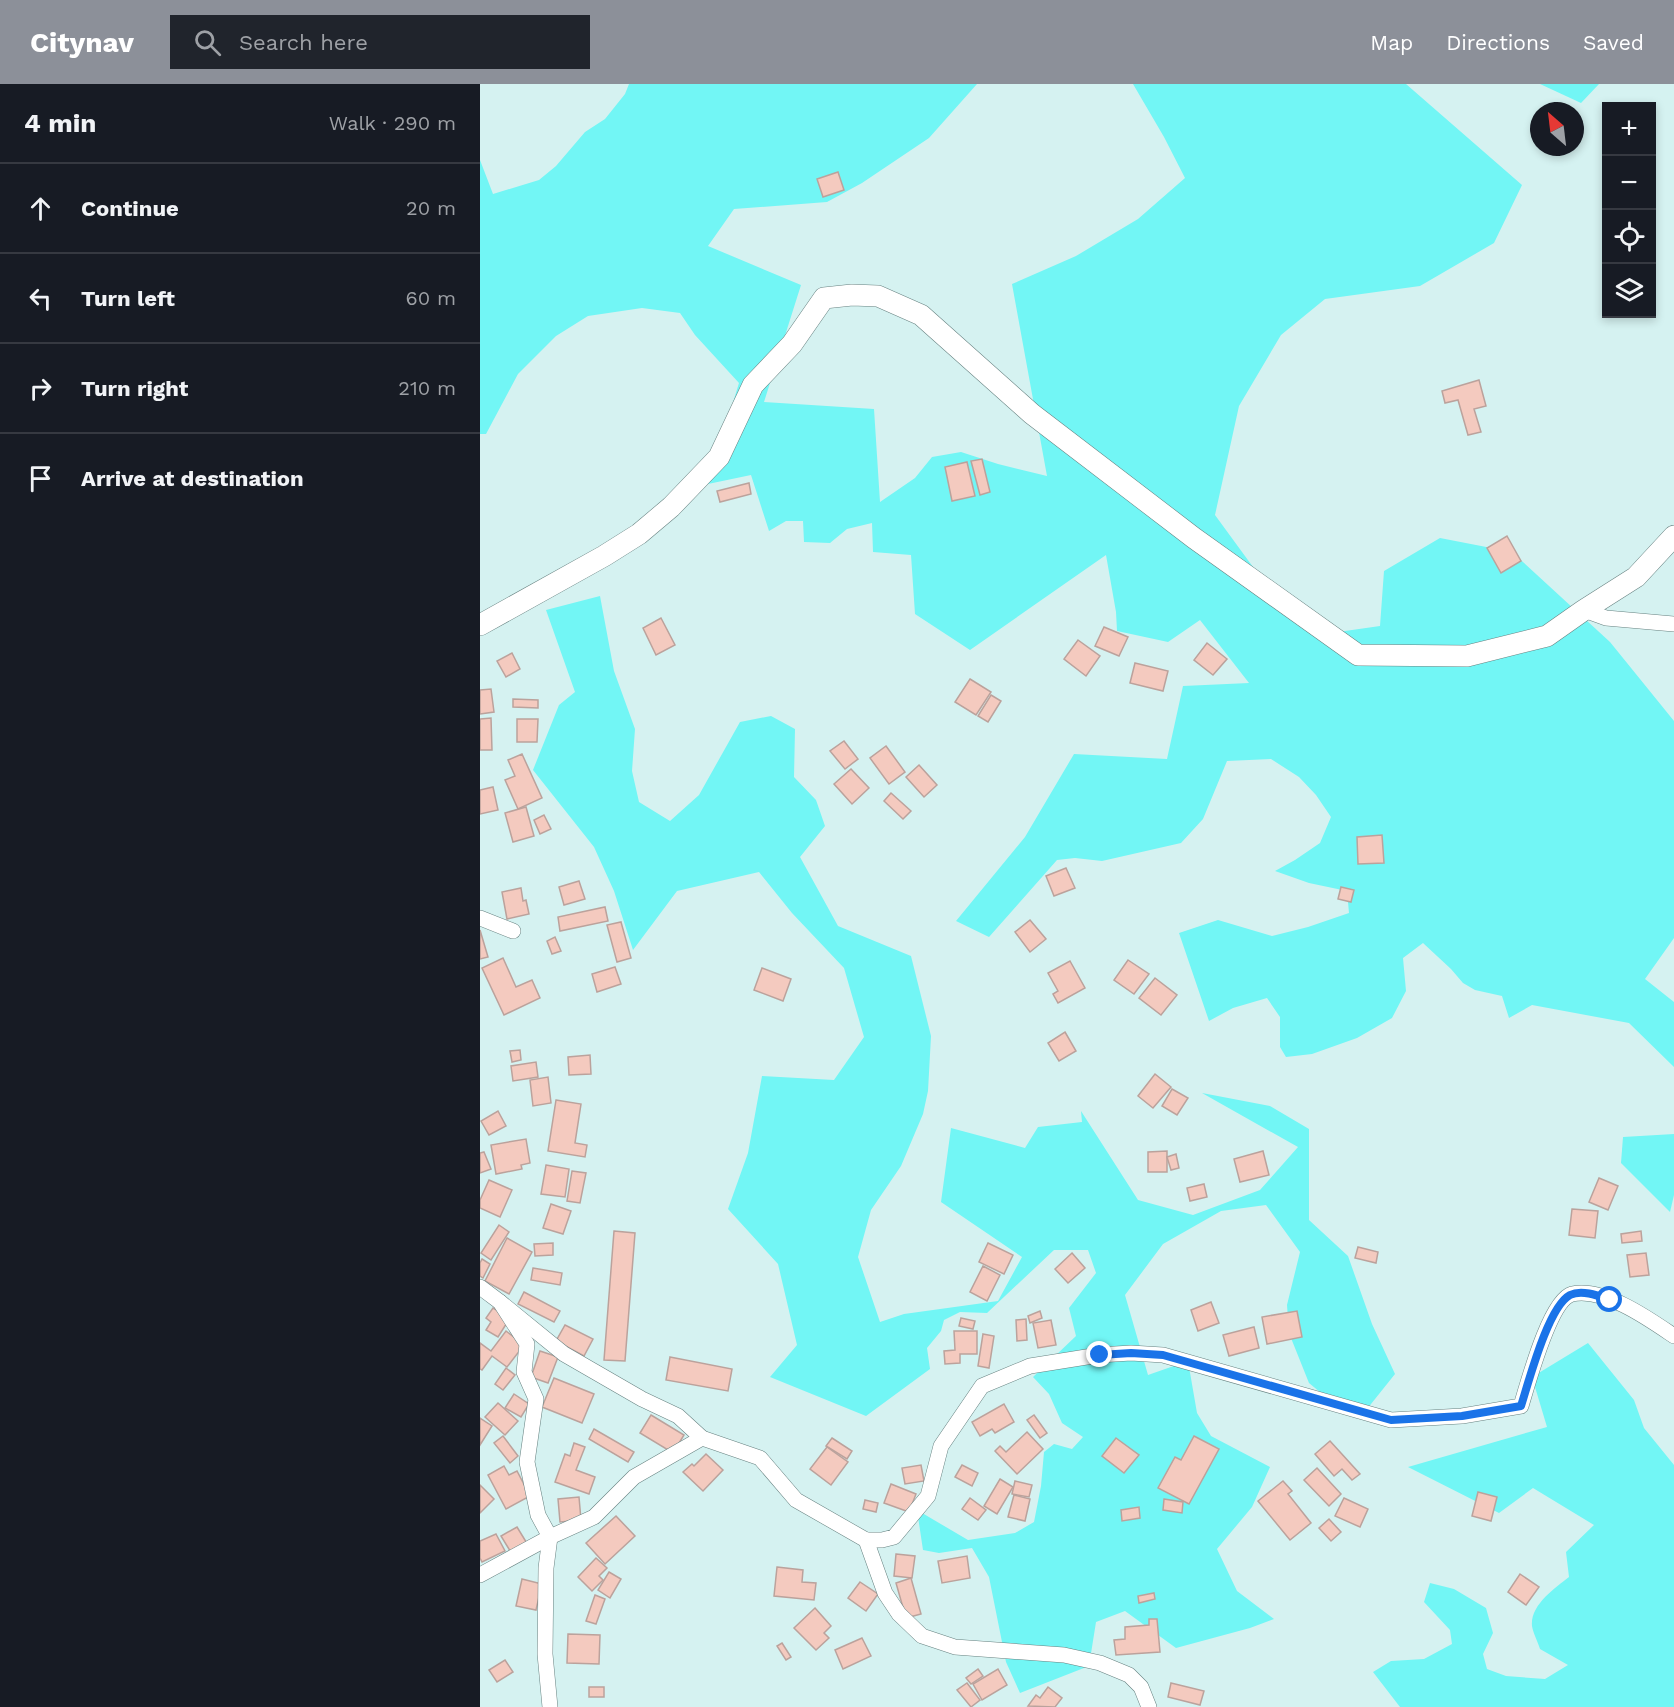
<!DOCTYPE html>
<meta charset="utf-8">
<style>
body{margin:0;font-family:"Work Sans",sans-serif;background:#20242c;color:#f1f3f6}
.controls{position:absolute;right:18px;top:18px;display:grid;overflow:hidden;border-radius:0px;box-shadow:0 3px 9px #0003}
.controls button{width:54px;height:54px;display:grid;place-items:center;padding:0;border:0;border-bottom:2px solid #363941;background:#171b24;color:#f1f3f6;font:30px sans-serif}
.compass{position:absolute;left:1050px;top:18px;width:54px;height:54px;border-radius:50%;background:#171b24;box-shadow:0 3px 9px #0003;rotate:332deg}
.stop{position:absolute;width:18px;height:18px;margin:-14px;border:4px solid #1a73e8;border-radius:50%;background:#fff}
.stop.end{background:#1a73e8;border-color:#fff;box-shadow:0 2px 6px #0008}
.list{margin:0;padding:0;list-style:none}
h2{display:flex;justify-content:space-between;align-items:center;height:78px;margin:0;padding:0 24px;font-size:26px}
h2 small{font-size:20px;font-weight:400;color:#9ea1a6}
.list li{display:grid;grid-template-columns:39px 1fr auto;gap:18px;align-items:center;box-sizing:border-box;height:90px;padding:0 24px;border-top:2px solid #363941}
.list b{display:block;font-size:22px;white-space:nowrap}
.list em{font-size:20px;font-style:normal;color:#9ea1a6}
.icon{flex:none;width:33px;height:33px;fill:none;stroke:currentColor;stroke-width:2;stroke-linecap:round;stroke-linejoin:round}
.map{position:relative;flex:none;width:1194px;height:1623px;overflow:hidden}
header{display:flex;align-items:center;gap:36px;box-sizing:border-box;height:84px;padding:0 30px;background:#8c9099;color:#fff}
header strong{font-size:28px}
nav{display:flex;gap:33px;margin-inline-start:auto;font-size:21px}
.search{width:420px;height:54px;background:#20242c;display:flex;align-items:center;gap:15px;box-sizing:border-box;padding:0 21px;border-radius:0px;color:#9ea1a6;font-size:22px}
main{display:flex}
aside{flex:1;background:#171b24}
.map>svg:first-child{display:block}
</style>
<header>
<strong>Citynav</strong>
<div class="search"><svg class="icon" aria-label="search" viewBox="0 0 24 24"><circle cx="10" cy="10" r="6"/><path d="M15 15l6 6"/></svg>Search here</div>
<nav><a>Map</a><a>Directions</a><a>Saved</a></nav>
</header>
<main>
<aside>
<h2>4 min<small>Walk · 290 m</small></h2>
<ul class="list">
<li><svg class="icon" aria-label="ahead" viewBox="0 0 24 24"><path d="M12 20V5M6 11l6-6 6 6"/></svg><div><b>Continue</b></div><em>20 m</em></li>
<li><svg class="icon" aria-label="left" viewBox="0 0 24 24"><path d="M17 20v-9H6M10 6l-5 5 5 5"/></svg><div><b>Turn left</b></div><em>60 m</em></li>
<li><svg class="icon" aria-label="right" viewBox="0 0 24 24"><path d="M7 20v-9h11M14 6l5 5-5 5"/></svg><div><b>Turn right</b></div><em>210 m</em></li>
<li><svg class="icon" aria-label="arrive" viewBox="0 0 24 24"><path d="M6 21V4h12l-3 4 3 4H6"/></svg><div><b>Arrive at destination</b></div></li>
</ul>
</aside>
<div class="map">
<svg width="1194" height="1623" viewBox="0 0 1194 1623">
<rect width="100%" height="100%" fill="#d5f2f1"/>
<g fill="#72f6f5">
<path d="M149 0H497L449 54 382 99 347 118 254 125 228 162 321 201 284 318 394 325 400 418 435 394 452 373 481 368 518 380 567 392 532 200 596 172 658 135 705 94 684 53 653 0H926L1042 101 1014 159 940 202 845 215 801 251 759 322 735 431 795 513 851 549 900 542 904 487 960 454 1032 468 1130 558 1194 637V854L1165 895 1194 918V983L1149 939 1052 921 1029 934 1022 912 995 906 983 899 971 885 943 859 923 874 926 907 912 934 877 954 832 970 806 973 800 963V933L787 914 753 924 729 937 699 849 738 836 792 852 828 843 869 829 867 807 829 799 795 787 815 776 840 759 851 733 836 711 819 693 791 675 747 677 723 735 701 759 622 777 595 774 577 776 509 853 476 837 545 753 594 670 687 675 703 602 769 599 720 536 688 558 637 547 636 528 626 471 490 566 435 530 431 471 393 468 392 439 367 445 350 459 324 458 323 437H306L289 447 271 391 228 400 259 299 215 251 200 229 162 224 108 232 76 252 38 290 6 350H0V76L13 110 59 96 76 82 105 48 125 35 145 10Z"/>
<path d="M1060 0H1119L1101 19Z"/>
<path d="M120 512 134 587 155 645 152 687 159 718 190 737 219 711 260 638 291 632 315 645 314 693 336 716 345 742 320 773 358 842 431 872 451 952 448 1007 443 1030 421 1082 391 1126 378 1173 400 1238 424 1230 518 1217 542 1173 461 1118 471 1044 545 1064 558 1043 602 1038 601 1027 658 1116 713 1131 780 1106 818 1063 722 1009 790 1022 829 1045V1136L868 1172 892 1240 915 1290 883 1330 852 1318 829 1299 809 1249 807 1221 820 1168 786 1121 741 1127 683 1160 645 1211 668 1291 708 1277 717 1329 731 1352 790 1383 772 1423 737 1465 757 1507 794 1535 770 1544 696 1564 645 1527 616 1538 609 1582 540 1609 526 1578 509 1493 492 1464 459 1469 443 1466 437 1426 488 1456 535 1449 554 1438 561 1402 564 1368 574 1360 592 1365 603 1353 582 1339 569 1310 553 1293 596 1252 589 1224 616 1189 608 1166H574L507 1229 480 1228 464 1236 461 1247 447 1264 450 1285 386 1332 290 1293 317 1261 298 1180 248 1125 268 1069 282 992 354 996 384 953 364 884 312 829 279 788 197 807 153 866 134 807 114 763 53 686 79 621 95 608 66 526Z"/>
<path d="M1194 1050V1111L1190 1128 1141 1079 1143 1053Z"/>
<path d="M1108 1259 1154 1316 1164 1344 1194 1381V1623H920L893 1588 911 1577 944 1575 972 1560 970 1546 944 1518 950 1499 974 1505 1006 1524 1013 1549 1003 1570 1007 1585 1026 1592 1065 1595 1088 1581 1060 1565C1058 1558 1053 1549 1052 1542 1050 1521 1075 1504 1089 1493L1086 1468 1114 1441 1053 1404 1019 1429 928 1383 1067 1343 1052 1293Z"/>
</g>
<g fill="#f4cabf" stroke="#bba29c" stroke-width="1.5">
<path d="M358 88 364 106 343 113 337 95Z"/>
<path d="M999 296 1006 322 994 325 1001 348 988 351 978 316 965 319 962 307Z"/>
<path d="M502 375 510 408 500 411 491 377Z"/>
<path d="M487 378 495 412 472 417 465 383Z"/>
<path d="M269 399 271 410 240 418 237 407Z"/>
<path d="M1027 452 1041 477 1021 489 1007 464Z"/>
<path d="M181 534 195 561 176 571 163 544Z"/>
<path d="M624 543 648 553 639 572 615 562Z"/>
<path d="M598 556 620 572 606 592 584 575Z"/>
<path d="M727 559 747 575 733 591 714 576Z"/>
<path d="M32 569 40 585 26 593 17 577Z"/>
<path d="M655 579 688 587 683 607 650 599Z"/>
<path d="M490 595 511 608 496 631 475 618Z"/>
<path d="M11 605 14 628 0 630V606Z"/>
<path d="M511 611 521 617 508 638 498 632Z"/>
<path d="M33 615 58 616V624L33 623Z"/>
<path d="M11 634 12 666H0V635Z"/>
<path d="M37 635H58L57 658H37Z"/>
<path d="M364 657 378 675 365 685 350 667Z"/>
<path d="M406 662 425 688 409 700 390 674Z"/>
<path d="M42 670 62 714 38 725 25 696 35 692 28 676Z"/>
<path d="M439 681 457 701 444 713 426 693Z"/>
<path d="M371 685 389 704 372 720 354 700Z"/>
<path d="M13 703 18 726 0 730V706Z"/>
<path d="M411 709 431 727 423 735 404 717Z"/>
<path d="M46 723 54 752 33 758 25 729Z"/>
<path d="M64 731 71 745 60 750 54 736Z"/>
<path d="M902 751 904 779 878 780 877 753Z"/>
<path d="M586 784 595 804 574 812 566 792Z"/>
<path d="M99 797 105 815 84 821 79 803Z"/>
<path d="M861 803 874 806 871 818 858 815Z"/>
<path d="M41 804 43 817 46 816 49 830 27 835 22 808Z"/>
<path d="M125 823 128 837 80 847 78 833Z"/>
<path d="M550 836 566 855 550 868 535 848Z"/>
<path d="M141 838 151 874 137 878 127 841Z"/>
<path d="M0 846 8 873 0 875Z"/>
<path d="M75 853 81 867 72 870 67 857Z"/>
<path d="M23 874 36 903 52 896 60 914 24 931 2 884Z"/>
<path d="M648 876 669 890 654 910 634 896Z"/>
<path d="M590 877 605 904 578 919 573 910 578 907 568 889Z"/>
<path d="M135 883 141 900 117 908 112 890Z"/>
<path d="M282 884 311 895 303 917 274 906Z"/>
<path d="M675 894 697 911 681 931 659 914Z"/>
<path d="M585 948 596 967 579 977 568 959Z"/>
<path d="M40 966 41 976 32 978 30 967Z"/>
<path d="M110 971 111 990 89 991 88 973Z"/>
<path d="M56 978 58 993 33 997 31 982Z"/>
<path d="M675 990 691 1003 673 1024 658 1012Z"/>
<path d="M68 993 71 1019 53 1022 50 996Z"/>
<path d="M692 1005 708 1014 697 1031 682 1022Z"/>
<path d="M76 1016 101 1020 95 1059 107 1061 105 1073 68 1067Z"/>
<path d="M18 1027 26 1042 9 1051 1 1037Z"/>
<path d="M46 1055 50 1079 41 1081 42 1085 16 1090 11 1061Z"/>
<path d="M687 1067V1088H668V1068Z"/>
<path d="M783 1067 789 1091 760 1098 754 1075Z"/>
<path d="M4 1068 11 1085 0 1089V1069Z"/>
<path d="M696 1070 699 1084 691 1086 687 1073Z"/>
<path d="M66 1081 89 1085 85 1113 61 1110Z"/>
<path d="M92 1087 106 1089 100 1119 87 1117Z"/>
<path d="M1119 1094 1138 1102 1128 1126 1109 1118Z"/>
<path d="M9 1096 32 1106 20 1133 0 1124V1116Z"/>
<path d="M724 1100 727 1113 710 1117 707 1104Z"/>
<path d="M71 1120 91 1127 83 1150 63 1144Z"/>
<path d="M1092 1125 1118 1127 1115 1154 1089 1151Z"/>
<path d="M19 1141 29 1148 11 1176 1 1169Z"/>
<path d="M134 1147 155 1149 145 1277 124 1276Z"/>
<path d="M1161 1147 1162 1157 1142 1159 1141 1150Z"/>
<path d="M27 1154 52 1168 29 1210 5 1197Z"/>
<path d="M73 1159V1171L55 1172 54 1160Z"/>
<path d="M508 1159 533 1171 524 1190 499 1178Z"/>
<path d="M878 1163 898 1168 896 1179 875 1174Z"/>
<path d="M592 1169 605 1184 588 1199 575 1185Z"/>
<path d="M1166 1169 1169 1191 1150 1193 1147 1171Z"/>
<path d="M2 1175 10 1180 3 1194 0 1192V1179Z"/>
<path d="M503 1182 520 1191 507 1217 490 1208Z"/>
<path d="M53 1184 82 1189 80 1201 51 1196Z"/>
<path d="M44 1208 80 1227 74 1238 38 1220Z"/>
<path d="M731 1218 739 1239 718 1247 711 1226Z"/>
<path d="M13 1224 30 1234 18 1253 6 1246 11 1238 6 1234Z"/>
<path d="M560 1227 562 1234 550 1239 548 1232Z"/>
<path d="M817 1227 822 1253 787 1260 782 1233Z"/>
<path d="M481 1234 495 1237 493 1245 479 1242Z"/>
<path d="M546 1235 547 1256 537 1257 536 1236Z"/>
<path d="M571 1236 576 1261 558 1264 553 1239Z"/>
<path d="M85 1241 113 1255 104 1272 76 1257Z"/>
<path d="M774 1243 779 1264 749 1272 743 1251Z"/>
<path d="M26 1247 44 1261 27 1283 12 1272 2 1286 0 1285V1259L11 1267Z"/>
<path d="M474 1247H497V1270H480V1279L465 1280 464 1267 475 1266Z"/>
<path d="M503 1250 514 1252 509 1284 498 1282Z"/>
<path d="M60 1267 78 1273 68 1299 51 1293Z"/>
<path d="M190 1273 252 1285 248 1307 186 1296Z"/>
<path d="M26 1284 35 1291 23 1306 15 1300Z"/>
<path d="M74 1294 114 1310 102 1339 62 1323Z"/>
<path d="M34 1310 49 1320 41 1333 25 1324Z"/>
<path d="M18 1319 38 1337 25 1351 5 1333Z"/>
<path d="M524 1320 534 1338 515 1349 512 1345 500 1352 492 1338Z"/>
<path d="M171 1331 204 1351 193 1369 160 1349Z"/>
<path d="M554 1331 567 1349 560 1354 547 1336Z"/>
<path d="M0 1334 12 1342 0 1361Z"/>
<path d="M114 1345 154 1368 148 1378 109 1355Z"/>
<path d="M547 1348 563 1365 537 1390 515 1367 520 1362 526 1368Z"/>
<path d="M23 1352 38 1372 30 1379 14 1359Z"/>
<path d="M714 1352 739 1365 709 1420 678 1404 695 1373 701 1376Z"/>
<path d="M352 1354 372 1367 367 1375 346 1362Z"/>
<path d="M636 1354 659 1371 644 1389 622 1372Z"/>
<path d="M850 1357 880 1390 872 1396 862 1385 854 1392 835 1370Z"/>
<path d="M94 1359 105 1363 96 1386 115 1393 109 1410 75 1398 85 1370 90 1372Z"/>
<path d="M347 1363 368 1378 351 1401 330 1385Z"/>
<path d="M226 1370 243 1386 223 1407 203 1388 212 1380 214 1382Z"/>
<path d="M441 1381 444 1397 425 1400 422 1384Z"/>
<path d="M482 1381 498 1389 492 1402 475 1393Z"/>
<path d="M24 1382 29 1391 37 1387 50 1412 26 1425 8 1391Z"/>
<path d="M837 1384 861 1410 849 1422 824 1396Z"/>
<path d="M520 1395 533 1403 517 1430 504 1422Z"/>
<path d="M535 1397 552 1401 549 1413 532 1410Z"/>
<path d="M803 1397 812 1407 808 1410 831 1439 810 1456 778 1417Z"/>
<path d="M411 1400 436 1410 429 1428 404 1419Z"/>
<path d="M0 1401 14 1415 0 1429Z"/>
<path d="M998 1408 1017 1413 1011 1437 992 1432Z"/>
<path d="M534 1411 550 1415 545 1437 528 1433Z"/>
<path d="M99 1413 101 1436 80 1438 78 1415Z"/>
<path d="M490 1414 506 1426 498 1436 482 1425Z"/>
<path d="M864 1414 888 1425 880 1443 855 1432Z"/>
<path d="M684 1415 703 1418 702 1429 683 1426Z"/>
<path d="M385 1416 398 1419 396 1428 383 1425Z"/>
<path d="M659 1423 660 1434 642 1437 641 1426Z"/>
<path d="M136 1432 155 1452 125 1480 106 1459Z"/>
<path d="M849 1435 861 1448 851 1457 839 1444Z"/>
<path d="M37 1443 48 1461 32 1470 21 1452Z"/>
<path d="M16 1450 25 1467 2 1478 0 1474V1457Z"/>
<path d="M416 1470 435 1472 432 1494 414 1492Z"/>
<path d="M487 1472 490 1494 462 1499 458 1477Z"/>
<path d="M116 1474 127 1484 119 1492 123 1496 112 1507 98 1493Z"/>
<path d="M297 1483 323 1486 322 1498 336 1499 334 1516 294 1512Z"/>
<path d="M129 1488 141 1495 130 1514 118 1506Z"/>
<path d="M1040 1490 1059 1503 1046 1521 1028 1508Z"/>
<path d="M431 1494 441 1530 426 1534 416 1499Z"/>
<path d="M42 1495 62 1500 56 1526 36 1522Z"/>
<path d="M380 1498 398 1510 386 1527 368 1514Z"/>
<path d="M674 1509 675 1515 659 1519 658 1512Z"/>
<path d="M115 1511 125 1515 116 1540 106 1537Z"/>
<path d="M335 1524 351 1542 344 1549 349 1554 336 1566 314 1544Z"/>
<path d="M669 1535H677L680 1568 636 1571 634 1556 645 1555V1543L669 1541Z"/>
<path d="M88 1550 120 1551 119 1580 87 1579Z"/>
<path d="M382 1554 391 1572 363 1585 355 1566Z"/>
<path d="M302 1559 311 1573 306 1576 297 1562Z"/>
<path d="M25 1576 33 1588 17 1598 9 1586Z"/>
<path d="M498 1585 503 1592 491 1600 486 1594Z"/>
<path d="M518 1585 527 1601 502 1616 493 1600Z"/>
<path d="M487 1599 500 1616 491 1623 477 1606Z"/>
<path d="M691 1599 724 1607 720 1621 688 1613Z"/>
<rect x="109" y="1603" width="15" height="10"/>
<path d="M568 1603 582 1614 575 1623 548 1622 556 1611 560 1614Z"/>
</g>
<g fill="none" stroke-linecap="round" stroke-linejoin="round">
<g stroke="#678281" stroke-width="16">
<g id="street">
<path d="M1104 526 1126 534 1194 540"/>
<path d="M0 834 33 847"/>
<path d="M0 1203 20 1218 47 1260 44 1288 56 1315 47 1378 58 1431 70 1453 66 1484 65 1570 70 1623"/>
<path d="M20 1218 84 1270 162 1315 198 1332 222 1354 280 1374 316 1416 386 1456 405 1509 419 1530 442 1552 475 1563 584 1571 620 1579 649 1591 661 1603 669 1623"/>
<path d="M386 1456H402L414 1453 448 1412 461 1362 502 1302 550 1282 619 1271 651 1269 683 1271 911 1336 982 1332 1041 1322C1048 1299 1070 1216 1092 1210 1124 1203 1169 1235 1194 1252"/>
<path d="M0 1491 70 1453 114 1433 154 1393 222 1354"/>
</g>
</g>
<g stroke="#678281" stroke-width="22">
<path id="secondary" d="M0 541 124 472 159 450 191 423 239 373 273 301 312 260 344 214 372 211 398 212 441 231 552 330 714 454 878 571 987 572 1067 552 1104 526 1156 493 1194 452"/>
</g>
<use href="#street" stroke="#fff" stroke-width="15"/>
<use href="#secondary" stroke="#fff" stroke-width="21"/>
</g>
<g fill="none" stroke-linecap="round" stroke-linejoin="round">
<path stroke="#1a73e8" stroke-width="8" d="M620 1271 651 1269 683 1271 911 1336 982 1332 1041 1322C1049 1297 1068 1223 1090 1211 1102 1205 1119 1212 1130 1216"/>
</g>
</svg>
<div class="controls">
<button>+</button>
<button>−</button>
<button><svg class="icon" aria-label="locate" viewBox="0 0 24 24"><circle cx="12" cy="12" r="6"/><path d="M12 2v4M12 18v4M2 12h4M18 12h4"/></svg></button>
<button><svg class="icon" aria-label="layers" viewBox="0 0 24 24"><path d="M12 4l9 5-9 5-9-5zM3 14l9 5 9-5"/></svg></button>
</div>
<svg class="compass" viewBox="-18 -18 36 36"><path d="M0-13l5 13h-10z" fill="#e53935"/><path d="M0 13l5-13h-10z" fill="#9ea1a6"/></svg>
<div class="stop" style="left:1130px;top:1216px"></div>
<div class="stop end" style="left:620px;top:1271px"></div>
</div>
</main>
